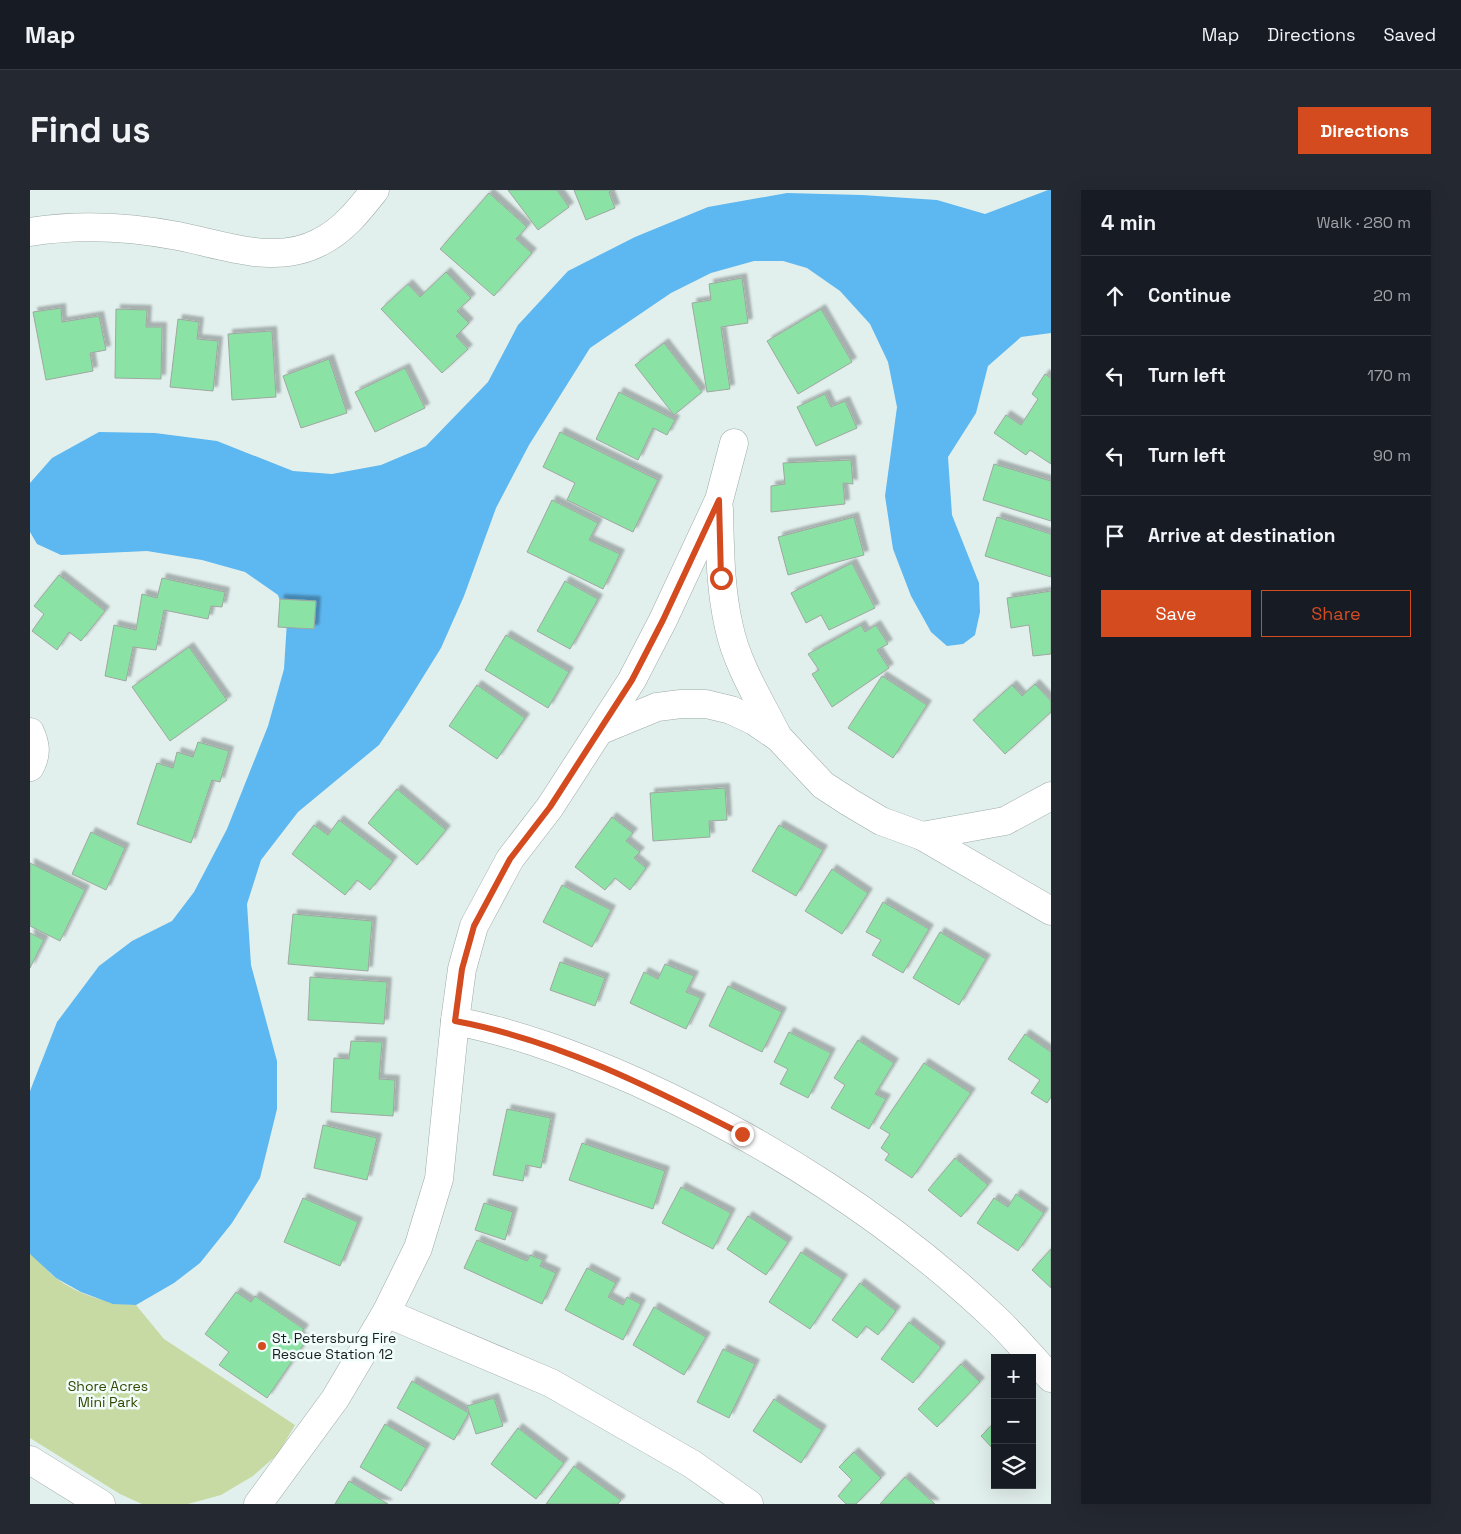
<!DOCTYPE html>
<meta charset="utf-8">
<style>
body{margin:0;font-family:"Space Grotesk",sans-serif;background:#242831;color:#f1f3f6}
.controls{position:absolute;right:15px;bottom:15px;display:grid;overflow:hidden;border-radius:0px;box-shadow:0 5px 20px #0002}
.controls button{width:45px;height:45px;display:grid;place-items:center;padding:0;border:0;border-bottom:1px solid #363941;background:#171b24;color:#f1f3f6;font:25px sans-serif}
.stop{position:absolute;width:15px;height:15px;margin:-11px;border:4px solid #d44b20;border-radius:50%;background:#fff}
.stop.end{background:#d44b20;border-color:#fff;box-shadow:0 1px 5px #0008}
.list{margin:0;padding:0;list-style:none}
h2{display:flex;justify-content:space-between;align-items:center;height:65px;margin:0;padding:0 20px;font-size:21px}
h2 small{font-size:16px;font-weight:400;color:#9ea1a6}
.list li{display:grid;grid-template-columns:32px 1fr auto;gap:15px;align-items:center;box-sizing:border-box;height:80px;padding:0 20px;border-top:1px solid #363941}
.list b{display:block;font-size:19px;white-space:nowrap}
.list em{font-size:16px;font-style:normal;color:#9ea1a6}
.actions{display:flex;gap:10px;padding:15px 20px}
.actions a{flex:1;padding:11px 0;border:1px solid #d44b20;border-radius:0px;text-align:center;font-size:18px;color:#d44b20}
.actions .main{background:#d44b20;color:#fff}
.icon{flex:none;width:28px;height:28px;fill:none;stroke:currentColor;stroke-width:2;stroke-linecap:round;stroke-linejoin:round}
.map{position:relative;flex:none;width:1021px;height:1314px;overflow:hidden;border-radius:0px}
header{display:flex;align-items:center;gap:30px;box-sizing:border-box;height:70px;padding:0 25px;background:#171b24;border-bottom:1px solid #363941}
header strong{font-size:24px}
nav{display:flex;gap:28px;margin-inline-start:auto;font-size:18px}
.intro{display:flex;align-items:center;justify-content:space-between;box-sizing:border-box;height:120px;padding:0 30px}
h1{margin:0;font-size:35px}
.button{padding:12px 22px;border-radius:0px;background:#d44b20;color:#fff;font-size:18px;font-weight:700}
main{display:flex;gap:30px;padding:0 30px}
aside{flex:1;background:#171b24;border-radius:0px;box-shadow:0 5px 20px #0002}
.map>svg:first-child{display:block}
</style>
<header>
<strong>Map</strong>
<nav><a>Map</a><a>Directions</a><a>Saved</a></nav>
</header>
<div class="intro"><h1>Find us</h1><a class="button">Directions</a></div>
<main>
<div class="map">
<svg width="1021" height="1314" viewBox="0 0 1021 1314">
<defs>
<filter id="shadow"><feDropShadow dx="4.5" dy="-4.5" stdDeviation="1" flood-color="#0004"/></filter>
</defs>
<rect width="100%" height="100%" fill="#e2f0ed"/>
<path fill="#c7daa3" d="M0 1064C11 1070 16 1081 26 1088 48 1105 79 1114 106 1115L134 1149 265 1235 248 1264 223 1286 191 1305 158 1314H112L90 1304 0 1248Z"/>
<path fill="#5db7f0" d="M1018 0H1021V143L991 147 958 176 946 223 918 267 922 325 949 393 950 422 945 445 933 454 917 456 901 442 881 406 863 359 855 306 867 217 858 172 840 134 810 101 777 78 753 71H724L681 83 641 103 560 158 499 255 466 318 434 406 411 458 375 516 349 555 268 622 231 670 217 714 221 775 247 871V919L230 988 202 1033 170 1073 144 1093 106 1115 83 1114 51 1102 26 1088 0 1064V901L27 832 69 776 102 751 142 731 164 702 197 639 238 536 254 479 257 431 248 405 215 382 172 370 117 361 31 365 7 354 0 342V293L22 268 69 242 125 243 187 251 263 281 302 284 351 275 396 256 458 192 488 135 538 81 605 47 678 17 757 3 832 5 907 10 955 24Z"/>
<g fill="#8be2a5" stroke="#9ea7a0" filter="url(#shadow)">
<path d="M478 0H527L539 17 508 40Z"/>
<path d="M544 0H584L579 2 585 18 556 30Z"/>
<path d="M459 3 497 37 486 49 502 63 464 106 410 59Z"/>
<path d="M416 82 441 108 427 121 439 133 426 146 438 159 412 183 351 119 378 94 390 107Z"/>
<path d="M712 88 718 133 691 137 700 199 677 202 662 113 681 110 679 94Z"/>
<path d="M31 118 32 132 69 126 76 160 60 163 63 181 16 190 3 122Z"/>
<path d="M86 119 117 120 116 137H132L131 189 85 188Z"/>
<path d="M791 119 822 172 768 204 737 151Z"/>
<path d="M148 129 169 132 167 149 188 151 183 201 140 197Z"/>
<path d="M242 141 246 207 202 210 198 144Z"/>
<path d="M634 153 672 202 644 225 605 175Z"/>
<path d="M299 169 317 223 271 238 253 186Z"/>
<path d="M375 178 395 218 345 242 325 202Z"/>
<path d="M1015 184 1021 188V274L1000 260 996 265 964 243 976 225 991 235 1008 209 1002 204Z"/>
<path d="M589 202 645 230 637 245 623 238 608 270 566 249Z"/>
<path d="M795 204 801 217 815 211 827 238 786 256 767 217Z"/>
<path d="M530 242 628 290 603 342 537 310 545 293 513 277Z"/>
<path d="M821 270 823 294 813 293 815 314 741 322V296L755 294 753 273Z"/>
<path d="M964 274 1021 291V331L953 310Z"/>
<path d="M522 310 568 333 559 350 590 364 573 399 497 362Z"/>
<path d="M824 327 834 365 758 385 748 347Z"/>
<path d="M967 327 1021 344V387L955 366Z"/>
<path d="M822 373 845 418 799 440 791 425 776 433 761 403Z"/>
<path d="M29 385 75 421 51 451 39 442 27 460 2 441 14 424 4 416Z"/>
<path d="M132 388 195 402 192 417 181 416 178 429 134 420 126 460 103 457 96 491 75 486 84 435 106 440 112 404 127 408Z"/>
<path d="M535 391 568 409 540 459 507 441Z"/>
<path d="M1021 401V464L1003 466 999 435 981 438 977 408Z"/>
<path d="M250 409 286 411 284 439 248 437Z"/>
<path d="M831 435 835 442 846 435 858 454 847 460 859 478 802 517 782 484 789 480 778 464Z"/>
<path d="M476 445 539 482 518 518 455 480Z"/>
<path d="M159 457 197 510 140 551 102 497Z"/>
<path d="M852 486 897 515 863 568 818 538Z"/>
<path d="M1005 494 1021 511V522L975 564 943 530 982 495 992 506Z"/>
<path d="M447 495 495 528 467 569 419 536Z"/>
<path d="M168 552 199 561 190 592 182 590 161 653 107 634 127 573 143 578 147 562 163 567Z"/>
<path d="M695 598 697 630 679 631 680 647 623 651 620 603Z"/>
<path d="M367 599 416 640 387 675 338 633Z"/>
<path d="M582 627 603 643 596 651 610 662 604 668 616 678 600 700 585 688 575 700 545 677Z"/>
<path d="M309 630 363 671 340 700 327 690 315 705 262 664 284 635 298 645Z"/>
<path d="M749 635 793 660 766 706 722 681Z"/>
<path d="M61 642 95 658 76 700 42 684Z"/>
<path d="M0 673 55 700 30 751 0 736Z"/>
<path d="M802 679 838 703 812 744 775 721Z"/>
<path d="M532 695 581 720 562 757 513 732Z"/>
<path d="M853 712 899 739 873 783 842 765 851 750 836 742Z"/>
<path d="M263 724 342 731 338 781 258 774Z"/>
<path d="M910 742 956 769 929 815 883 788Z"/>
<path d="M0 743 14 750 0 778Z"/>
<path d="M530 772 575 788 565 816 520 800Z"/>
<path d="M635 774 664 786 656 802 671 808 656 839 600 813 614 782 628 789Z"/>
<path d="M280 787 357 792 354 834 278 830Z"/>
<path d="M698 796 752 822 732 862 679 836Z"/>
<path d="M759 842 801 863 778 908 750 894 758 879 744 872Z"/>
<path d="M995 844 1021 862V907L1017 913 1001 903 1010 890 978 869Z"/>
<path d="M828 850 864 873 845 904 856 909 839 939 801 918 815 895 804 888Z"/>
<path d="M321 851 352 852 349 889 365 890 363 926 301 922 304 868 319 869Z"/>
<path d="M894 873 941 903 882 988 855 970 859 964 851 958 860 944 850 938Z"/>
<path d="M477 919 521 928 511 978 496 975 493 991 463 985Z"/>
<path d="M293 935 347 948 337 990 284 978Z"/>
<path d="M552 953 635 981 623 1019 539 990Z"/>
<path d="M925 968 958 995 931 1027 898 1000Z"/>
<path d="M651 997 701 1023 683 1059 632 1033Z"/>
<path d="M986 1004 1014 1023 988 1061 947 1033 964 1008 978 1017Z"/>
<path d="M273 1008 328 1032 310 1076 254 1052Z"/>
<path d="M454 1013 483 1022 475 1050 445 1040Z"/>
<path d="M718 1026 758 1052 736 1085 697 1059Z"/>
<path d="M447 1050 497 1071 500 1065 513 1070 510 1076 526 1083 512 1114 434 1078Z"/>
<path d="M1021 1059V1098L1002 1080Z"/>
<path d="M771 1062 813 1089 780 1139 739 1112Z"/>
<path d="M557 1078 586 1093 578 1107 593 1115 597 1107 611 1114 593 1150 535 1120Z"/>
<path d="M830 1093 866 1121 848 1145 836 1136 827 1148 802 1130Z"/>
<path d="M206 1102 221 1112 225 1106 274 1139 269 1146 276 1151 237 1208 189 1175 199 1162 175 1144Z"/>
<path d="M624 1117 676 1147 654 1185 603 1155Z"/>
<path d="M879 1132 911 1157 883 1193 851 1169Z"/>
<path d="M693 1159 725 1174 699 1228 667 1212Z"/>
<path d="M931 1174 950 1192 907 1237 888 1219Z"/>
<path d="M382 1191 439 1223 424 1250 367 1218Z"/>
<path d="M464 1208 473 1236 446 1244 437 1216Z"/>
<path d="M744 1209 792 1240 771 1273 723 1241Z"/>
<path d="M965 1232V1261L951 1246Z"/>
<path d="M355 1234 396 1258 371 1301 330 1277Z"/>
<path d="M488 1238 534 1273 506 1309 461 1274Z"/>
<path d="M824 1262 851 1288 826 1314H816L808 1306 822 1290 809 1277Z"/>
<path d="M544 1276 591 1310 588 1314H516Z"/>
<path d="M875 1287 905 1314H850Z"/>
<path d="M319 1291 358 1314H305Z"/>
</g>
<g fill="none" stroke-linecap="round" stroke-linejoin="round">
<g stroke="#9eaba8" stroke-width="29">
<g id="minor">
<path d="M0 42C49 34 100 37 148 46 195 55 245 76 290 52 313 41 330 19 345 0"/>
<path d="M689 319C690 359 690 398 699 437 707 475 730 511 747 545"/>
<path d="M571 540 627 517 651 514H676L701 520 724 531 749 548 793 595 819 612 851 631 892 646 1021 721"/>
<path d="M0 542C6 555 7 564 0 577"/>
<path d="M892 646 975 631 1021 606"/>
<path d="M425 831C488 843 548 866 607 892 737 951 863 1031 967 1130 986 1148 1003 1169 1021 1188"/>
<path d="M356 1123 521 1193 662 1274 719 1314"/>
<path d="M0 1270 71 1314"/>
<path d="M228 1314 305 1209 356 1123 388 1058 409 989 425 831 432 779 444 736 480 669 520 617 602 490 633 430 689 310 704 253"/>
</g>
</g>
<use href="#minor" stroke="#fff" stroke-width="28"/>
</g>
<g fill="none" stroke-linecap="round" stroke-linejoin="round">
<path stroke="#d44b20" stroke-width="6" d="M691 388 689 310 633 430 602 490 520 617 480 669 444 736 432 779 425 831C527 850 620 897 712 944"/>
</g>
<circle fill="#d44b20" stroke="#f0fdfa" stroke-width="2" cx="232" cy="1156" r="5"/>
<g text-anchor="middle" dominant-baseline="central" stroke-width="5" stroke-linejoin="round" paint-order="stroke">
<g font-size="14" fill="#191e1d" stroke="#f0fdfa" text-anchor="start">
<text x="242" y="1148">St. Petersburg Fire<tspan x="242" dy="16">Rescue Station 12</tspan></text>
</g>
<g font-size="14" fill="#364702" stroke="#f0fdfa">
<text x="78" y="1196">Shore Acres<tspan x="78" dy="16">Mini Park</tspan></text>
</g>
</g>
</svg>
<div class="controls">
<button>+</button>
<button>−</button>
<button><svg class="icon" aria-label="layers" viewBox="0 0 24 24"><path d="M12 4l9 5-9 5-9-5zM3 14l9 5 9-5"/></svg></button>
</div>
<div class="stop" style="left:691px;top:388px"></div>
<div class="stop end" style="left:712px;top:944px"></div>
</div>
<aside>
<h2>4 min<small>Walk · 280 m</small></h2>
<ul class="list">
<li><svg class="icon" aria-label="ahead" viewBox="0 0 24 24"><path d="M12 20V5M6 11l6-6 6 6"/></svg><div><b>Continue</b></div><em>20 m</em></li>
<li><svg class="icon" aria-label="left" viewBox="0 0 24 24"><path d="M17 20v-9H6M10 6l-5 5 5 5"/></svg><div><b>Turn left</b></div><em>170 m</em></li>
<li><svg class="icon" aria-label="left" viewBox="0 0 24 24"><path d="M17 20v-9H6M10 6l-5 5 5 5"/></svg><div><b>Turn left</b></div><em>90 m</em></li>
<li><svg class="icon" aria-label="arrive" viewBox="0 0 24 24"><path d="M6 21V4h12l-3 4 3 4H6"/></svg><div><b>Arrive at destination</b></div></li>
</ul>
<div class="actions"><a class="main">Save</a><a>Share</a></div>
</aside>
</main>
